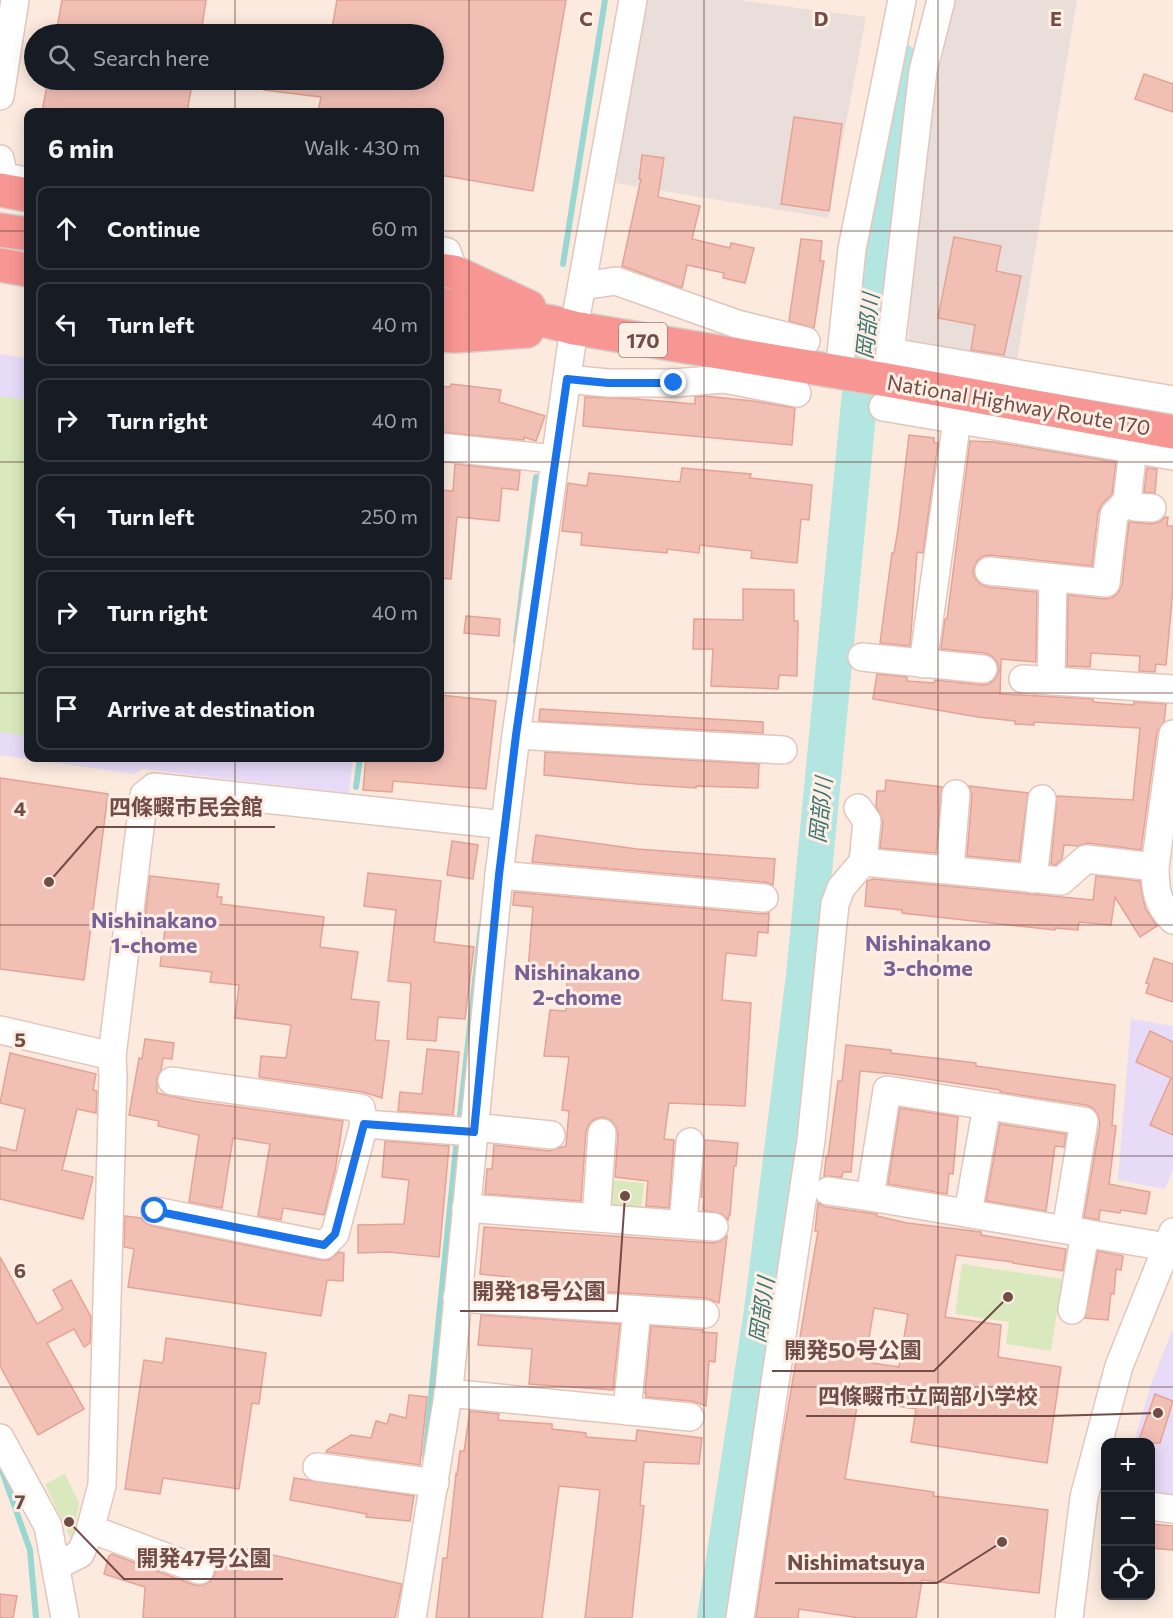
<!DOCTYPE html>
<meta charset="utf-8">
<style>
body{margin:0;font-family:Commissioner,"Noto Sans JP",sans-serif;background:#242831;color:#f1f3f6}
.controls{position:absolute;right:18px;bottom:18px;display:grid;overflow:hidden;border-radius:12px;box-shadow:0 3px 15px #0003}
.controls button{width:54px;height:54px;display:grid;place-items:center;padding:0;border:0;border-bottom:2px solid #363941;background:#171b24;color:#f1f3f6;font:30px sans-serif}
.stop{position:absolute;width:18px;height:18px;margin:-14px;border:4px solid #1a73e8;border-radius:50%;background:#fff}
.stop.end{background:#1a73e8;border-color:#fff;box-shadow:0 2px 6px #0008}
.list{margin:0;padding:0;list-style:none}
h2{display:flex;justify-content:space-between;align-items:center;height:78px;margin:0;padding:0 24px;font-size:26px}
h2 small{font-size:20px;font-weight:400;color:#9ea1a6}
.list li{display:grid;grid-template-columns:39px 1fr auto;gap:18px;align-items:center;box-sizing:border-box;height:84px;margin:0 12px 12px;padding:0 12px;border:2px solid #363941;border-radius:12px}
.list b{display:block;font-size:22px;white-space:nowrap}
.list em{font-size:20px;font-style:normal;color:#9ea1a6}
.icon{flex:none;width:33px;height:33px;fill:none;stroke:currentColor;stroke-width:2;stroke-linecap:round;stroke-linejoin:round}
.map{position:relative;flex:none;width:1173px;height:1618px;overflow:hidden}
.search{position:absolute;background:#171b24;box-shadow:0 3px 15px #0003;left:24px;top:24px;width:420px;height:66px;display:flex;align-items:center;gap:15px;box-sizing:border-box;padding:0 21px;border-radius:33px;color:#9ea1a6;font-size:22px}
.panel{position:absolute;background:#171b24;box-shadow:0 3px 15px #0003;left:24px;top:108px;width:420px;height:654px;border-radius:12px}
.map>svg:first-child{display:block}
</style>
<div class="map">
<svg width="1173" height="1618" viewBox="0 0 1173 1618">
<rect width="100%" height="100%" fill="#fceade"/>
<g fill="#eadeda">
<path d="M638 0H738L866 17 828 218 616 183Z"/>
<path d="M954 0H1077L1016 366 908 348 918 176Z"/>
</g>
<g fill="#e7dbf8">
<path d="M0 354 28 358V758H353L349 793 142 769 135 774 0 755Z"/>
<path d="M1131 1019 1173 1026V1169L1165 1189 1118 1180Z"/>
<path d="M1173 1328V1498L1151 1495 1150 1442H1134L1151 1384Z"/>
</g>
<g fill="#d9e9bd">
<path d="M0 396 28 400V736L0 732Z"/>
<path d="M608 1180 644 1183 641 1212 605 1210Z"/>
<path d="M962 1264 1062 1279 1051 1351 1006 1344 1009 1322 955 1314Z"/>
<path d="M65 1474 79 1503 72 1541 45 1484Z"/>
</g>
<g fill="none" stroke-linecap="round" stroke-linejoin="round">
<g stroke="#99d7d3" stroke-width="6">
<path d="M563 264 605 0"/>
<path d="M516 642 536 477"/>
<path d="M356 787 360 758"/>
<path d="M459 1125 481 926"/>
<path d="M425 1456 457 1138"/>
<path d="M0 1465 30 1550 36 1618"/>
</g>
<path stroke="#b3e5e1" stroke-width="36" d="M715 1618 762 1311 804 976 870 289 900 61"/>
</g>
<g fill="#f2bfb5" stroke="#e5a295" stroke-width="1.5" fill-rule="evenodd">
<path d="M62 0H206L201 34H56Z"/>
<path d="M337 0H566L533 191 440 175V112H318L321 97 264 90 265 80H434V34H331Z"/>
<path d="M1144 74 1173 84V112L1135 99Z"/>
<path d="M48 80H193L187 112H42Z"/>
<path d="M794 117 842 124 829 211 781 204Z"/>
<path d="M642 155 664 158 658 197 700 206 692 239 730 248 731 243 754 248 745 283 723 278 724 273 687 265 682 288 622 266 641 179H639Z"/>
<path d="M954 237 1001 246 996 271 1021 276 1004 355 971 350 975 325 938 318Z"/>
<path d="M801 239 822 241 820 261H824L814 328 789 321Z"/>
<path d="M451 384 501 390 499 402 545 416 536 441 524 437V440L440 432V386L450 387Z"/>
<path d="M704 396 753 401 795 408 792 445 583 426 585 397 636 399 695 404V397Z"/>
<path d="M909 435 934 438V443H938L923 553 917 552 910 646 880 643 892 553H894L898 529Z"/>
<path d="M970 441 994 442 1116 462 1112 494 1102 504 1098 513 1092 566 990 555 983 556 977 561 973 570 974 577 979 583 987 587 1037 592 1036 662 1001 659 1000 694 1093 699V702L1134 705V702L1166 704 1164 722 1157 732 1141 850 1088 843 1078 846 1064 845 1062 859 1056 865 1051 864 1057 796 1133 800 1140 728 1034 722V725L1015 724V721L978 717 873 699 877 674 907 677V681L934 683 935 680 982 685 989 684 995 679 999 671 997 662 992 656 985 653 941 649 945 619H947Z"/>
<path d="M455 464 520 471 518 490 502 488 499 521 457 517 451 579 440 578V490L453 491Z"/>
<path d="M682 468 751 474 750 478 812 485 809 520 801 519 797 563 751 558 752 551 700 545 699 553 667 549V553L581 545 582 533 562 531 568 483 587 486 589 473 680 482Z"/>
<path d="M1147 468 1157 469 1155 493 1144 492Z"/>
<path d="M1165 517H1168L1167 526H1173V588L1166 665 1156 664 1155 672 1139 671 1140 656 1091 653 1090 667 1067 666 1068 595 1105 599 1112 598 1118 593 1122 585 1129 522 1152 524 1160 522Z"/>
<path d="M743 589 794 590V621H798L797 676 779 675 778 689 711 686 713 649H693L694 619 743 620Z"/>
<path d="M466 616 500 619 499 636 464 633Z"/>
<path d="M440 695 496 701 486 789 393 781 392 792 363 790 366 758H402L440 761Z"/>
<path d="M540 709 763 722V733L539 721Z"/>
<path d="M545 752 759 764 758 788 696 786V788L637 784 544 775Z"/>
<path d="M0 778 108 794 84 980 0 969Z"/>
<path d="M886 780 942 787 936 853 880 848 883 822 876 806 877 791H885Z"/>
<path d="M969 786 1028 793 1019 861 967 856 972 795Z"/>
<path d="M536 835 637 849 775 859 773 885 765 882 532 862Z"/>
<path d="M452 841 478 845 473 879 447 875Z"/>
<path d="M368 873 441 881 434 942 474 947 465 1019 438 1017 436 1041 407 1039 411 983 388 981 396 910 364 906Z"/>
<path d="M150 876 219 884 217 897H222L221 904 324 917 320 947 358 952 351 999 379 1002 375 1040 389 1041 382 1098 363 1092 259 1077 261 1056 286 1058 291 1025 235 1018 239 985 210 982 212 972 160 966 166 922 145 918Z"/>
<path d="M1096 876 1140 881 1145 908 1157 926 1140 937 1115 897 1111 925 1079 922 1078 930 1055 928V930L902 913V910L865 906 867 881 873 879 1093 900Z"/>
<path d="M514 892 763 914 769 913 768 933 758 932 756 956 726 953 722 1000 751 1003 745 1106 669 1103 664 1139 674 1140 669 1208 646 1206 648 1181 615 1177 618 1134 616 1127 611 1120 603 1117 595 1119 589 1124 586 1131 581 1201 485 1194 487 1169H492L494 1145 549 1151 566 1146 569 1111 562 1110 569 1057 544 1056 550 1010 566 1011 567 974 528 970 533 907 513 905Z"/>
<path d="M1154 958 1173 964V1002L1146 993 1149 984 1146 983Z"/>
<path d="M1150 1031 1173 1042V1135L1150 1125 1171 1078 1136 1062Z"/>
<path d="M145 1039 174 1043 172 1059 163 1058 161 1070 157 1078V1093L193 1101 343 1121 335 1171 324 1215 283 1208 281 1220 258 1216 270 1144 233 1138 222 1208 189 1202 199 1135 158 1126 159 1121 129 1115 139 1058 142 1059Z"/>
<path d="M846 1045 891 1050V1053L976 1063V1066L1115 1085 1112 1125 1116 1126 1109 1184 1150 1192 1146 1214 1121 1210 1120 1213 1100 1210 1099 1220 1084 1217 1100 1124 1098 1115 1093 1108 1086 1105 1000 1092V1090L894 1074 860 1071 851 1172H843L842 1177 824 1176 826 1157H828L838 1081H842Z"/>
<path d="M427 1049 459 1052 453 1115 398 1111 400 1092 422 1094Z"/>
<path d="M10 1053 96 1074 93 1090 97 1091 96 1113 77 1109 62 1170 93 1177 83 1219 0 1199V1147L16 1151 25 1109 0 1103Z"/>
<path d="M900 1108 958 1117 953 1174 949 1173 947 1194 888 1184Z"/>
<path d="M1000 1124 1066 1134 1064 1147 1055 1146 1046 1211 986 1201Z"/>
<path d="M705 1140 738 1143 736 1166H734L730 1215H729L728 1220 722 1214 703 1210 704 1197H701Z"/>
<path d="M385 1141 449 1146 439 1257 388 1252 358 1253V1225L404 1224 409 1180 382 1177Z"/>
<path d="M818 1203 826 1207 877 1214V1216L907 1223 981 1232V1235L1066 1249 1063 1271 1013 1263V1262L956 1255 945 1317 1001 1325 998 1357 1061 1367 1047 1463 911 1442 916 1409 858 1400 845 1479 934 1492 933 1496 1048 1510 1039 1593 922 1580 916 1618H860L799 1609 798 1618H756L778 1467 818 1231H815ZM874 1308 908 1314 899 1367 865 1362Z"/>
<path d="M125 1216 141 1218 145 1223 152 1226 321 1260H329L339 1252 344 1253 343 1281 327 1280 321 1316 128 1287 134 1249 124 1247Z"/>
<path d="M484 1227 713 1243 720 1241 727 1236 719 1303 706 1298 509 1286 510 1277 480 1274Z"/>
<path d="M1098 1251 1123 1256 1121 1270 1116 1269 1114 1294 1111 1293 1108 1320 1085 1318Z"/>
<path d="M0 1257 37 1324 63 1309 53 1290 71 1280 91 1317 90 1343 84 1347 74 1329 47 1343 84 1409 38 1435 0 1366Z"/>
<path d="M481 1315 620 1324 613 1390 529 1384 532 1349 478 1345Z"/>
<path d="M651 1326 703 1330 702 1332 717 1333 715 1362 709 1361 706 1406 692 1401 646 1397V1393H645Z"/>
<path d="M166 1338 266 1353 259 1404 252 1403 239 1489 163 1478 160 1494 125 1489 144 1360 163 1363Z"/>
<path d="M1155 1394 1173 1401 1160 1443H1138Z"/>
<path d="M409 1395 427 1397 420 1465 326 1452 327 1450 351 1435 371 1438 376 1421 387 1424 390 1414 406 1418Z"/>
<path d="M470 1411 499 1414 498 1420 552 1424V1429L586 1433V1437L636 1441 637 1430 702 1438 699 1464 644 1462 640 1505 644 1506 632 1618H585L600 1490 559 1486 542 1618H436L443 1558H447L456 1474 457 1475 460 1451H464Z"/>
<path d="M294 1478 414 1496 410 1521 366 1517 367 1514 290 1500Z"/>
<path d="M1151 1524 1173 1526V1550L1150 1548Z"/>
<path d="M242 1548 402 1584 395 1618H143L145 1587 104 1574 109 1556 112 1554 194 1585H203L210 1582 214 1576 216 1568 214 1563 236 1570Z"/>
<path d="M0 1594 17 1596 13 1618H0Z"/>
</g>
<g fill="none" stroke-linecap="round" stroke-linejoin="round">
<g stroke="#e2c6bd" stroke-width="30">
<g id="minor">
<path d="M0 96 15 0"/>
<path d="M0 159 4 177 28 181"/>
<path d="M440 250 447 252 454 272"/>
<path d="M582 286 616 281 737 324 806 341"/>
<path d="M890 352 1173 400"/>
<path d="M839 373 852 249 902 0"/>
<path d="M567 379 608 383H674L724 379 797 393"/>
<path d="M887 380 923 71 941 0"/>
<path d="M883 407 1173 456"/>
<path d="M440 447 555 459"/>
<path d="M1127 501 1135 507 1152 508"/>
<path d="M989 571 1106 583 1114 515 1127 501 1133 449"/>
<path d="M862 657 983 669"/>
<path d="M923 664 957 420"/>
<path d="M1023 679 1173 689"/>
<path d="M1051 681 1053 578"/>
<path d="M1173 734 1155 867C1155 888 1157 905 1173 920"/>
<path d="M516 735 783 750"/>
<path d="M858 808 867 821 863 862 1061 881 1086 859 1155 867"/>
<path d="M950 870 956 794"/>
<path d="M499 875 764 898"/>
<path d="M1033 879 1042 799"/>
<path d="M0 1030 112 1056"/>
<path d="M364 1124 474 1132"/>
<path d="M474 1127 551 1135"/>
<path d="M828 1191 870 1197"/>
<path d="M466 1208 714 1227"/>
<path d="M155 1211 324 1245 335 1234 364 1124 361 1108 172 1081"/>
<path d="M968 1213 987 1106"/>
<path d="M596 1218 602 1133"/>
<path d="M683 1224 690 1142"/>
<path d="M1066 1230 1084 1121 887 1090 870 1197 1167 1247"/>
<path d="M457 1298 705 1314"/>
<path d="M1072 1310 1085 1233"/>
<path d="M448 1393 690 1417"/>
<path d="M627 1411 637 1310"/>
<path d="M0 1438 48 1526 65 1618"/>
<path d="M317 1467 435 1483"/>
<path d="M1150 1506 1173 1509"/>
<path d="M91 1529 200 1570"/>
<path d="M56 1566 80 1554 89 1534 102 1485 113 1077 112 1056 144 795 154 787 505 825"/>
<path d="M412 1618 449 1389 499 875 516 735 574 328 633 0"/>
<path d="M740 1618 811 1140 835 904 841 888 863 862"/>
<path d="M1069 1618 1084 1497 1119 1366 1173 1232"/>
</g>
</g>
<g stroke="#d8cdcb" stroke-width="36">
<g id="highway">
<path d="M0 190 28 195"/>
<path d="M0 230 28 234"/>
<path d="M0 265 28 270"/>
<path d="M440 270 454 272 529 307"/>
<path d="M440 304 551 322 574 328 887 380 1173 432"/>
<path d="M440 335 455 336 527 331"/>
</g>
</g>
<use href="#minor" stroke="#fff" stroke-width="27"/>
<use href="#highway" stroke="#f89693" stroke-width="33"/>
</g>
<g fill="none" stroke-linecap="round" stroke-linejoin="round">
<path stroke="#1a73e8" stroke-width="8" d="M155 1211 324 1245 335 1234 364 1124 474 1132 499 875 516 735 567 379 608 383H674"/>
</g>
<path fill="none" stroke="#724c46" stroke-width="1.5" stroke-opacity="0.55" d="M235 0V34M469 0V1618M704 0V1618M938 0V1618M235 80V112M0 231H28M440 231H1173M0 462H28M440 462H1173M0 693H28M440 693H1173M235 758V1618M0 925H1173M0 1156H1173M0 1387H1173"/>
<g text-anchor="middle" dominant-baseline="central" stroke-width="6" stroke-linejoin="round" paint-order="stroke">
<rect fill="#ffeee4" stroke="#9c7d75" stroke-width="1.5" x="619" y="323" width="48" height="34" rx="4.5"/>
<g font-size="20" font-weight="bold" fill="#724c46">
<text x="643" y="340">170</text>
</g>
<g font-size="21" fill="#724c46" stroke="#ffeee4">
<text transform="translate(1019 404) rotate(10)">National Highway Route 170</text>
</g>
<g font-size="22" font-style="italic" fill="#3a7875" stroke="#ffeee4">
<text transform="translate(867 326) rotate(-84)">岡部川</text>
<text transform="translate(820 810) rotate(-84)">岡部川</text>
<text transform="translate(761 1310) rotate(-82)">岡部川</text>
</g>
<g font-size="22" font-weight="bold" fill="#786196" stroke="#ffeee4">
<text x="154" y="919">Nishinakano<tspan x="154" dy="25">1-chome</tspan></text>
<text x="928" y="942">Nishinakano<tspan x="928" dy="25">3-chome</tspan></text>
<text x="577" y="971">Nishinakano<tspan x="577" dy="25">2-chome</tspan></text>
</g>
</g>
<g font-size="20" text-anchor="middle" font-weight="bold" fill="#724c46" stroke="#ffeee4" stroke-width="6" stroke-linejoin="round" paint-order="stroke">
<text x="586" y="26">C</text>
<text x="821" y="26">D</text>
<text x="1056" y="26">E</text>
<text x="20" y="816">4</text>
<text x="20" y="1047">5</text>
<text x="20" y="1278">6</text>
<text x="20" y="1509">7</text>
</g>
<path fill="none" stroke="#724c46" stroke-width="2" d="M49 882L97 827H275M625 1196L617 1311H460M1008 1297L934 1371H772M1158 1413L1050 1416H806M69 1522L124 1579H283M1002 1542L937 1583H775"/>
<g fill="#724c46" stroke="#ffeee4" stroke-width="2">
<circle cx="49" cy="882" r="6"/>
<circle cx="625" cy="1196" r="6"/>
<circle cx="1008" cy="1297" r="6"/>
<circle cx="1158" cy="1413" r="6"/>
<circle cx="69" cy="1522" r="6"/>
<circle cx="1002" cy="1542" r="6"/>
</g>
<g font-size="22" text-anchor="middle" font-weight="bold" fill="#724c46" stroke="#ffeee4" stroke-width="6" stroke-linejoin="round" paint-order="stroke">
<text x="186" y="815">四條畷市民会館</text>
<text x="539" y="1299">開発18号公園</text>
<text x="853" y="1358">開発50号公園</text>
<text x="928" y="1404">四條畷市立岡部小学校</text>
<text x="204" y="1566">開発47号公園</text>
<text x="856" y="1570">Nishimatsuya</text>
</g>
</svg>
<div class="controls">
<button>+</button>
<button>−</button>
<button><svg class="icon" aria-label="locate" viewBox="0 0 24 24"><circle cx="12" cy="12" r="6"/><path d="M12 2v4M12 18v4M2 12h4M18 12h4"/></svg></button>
</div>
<div class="stop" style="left:155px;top:1211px"></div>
<div class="stop end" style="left:674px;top:383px"></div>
<div class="search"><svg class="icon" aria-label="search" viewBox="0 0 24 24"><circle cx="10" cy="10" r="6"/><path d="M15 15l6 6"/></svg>Search here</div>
<section class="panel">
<h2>6 min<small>Walk · 430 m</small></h2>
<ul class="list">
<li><svg class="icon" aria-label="ahead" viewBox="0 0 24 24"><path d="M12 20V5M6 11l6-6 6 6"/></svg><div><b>Continue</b></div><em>60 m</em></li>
<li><svg class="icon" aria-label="left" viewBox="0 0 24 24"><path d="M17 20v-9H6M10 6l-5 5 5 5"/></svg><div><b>Turn left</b></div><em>40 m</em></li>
<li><svg class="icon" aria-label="right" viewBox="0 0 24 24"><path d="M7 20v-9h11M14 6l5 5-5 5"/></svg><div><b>Turn right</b></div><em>40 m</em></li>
<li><svg class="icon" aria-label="left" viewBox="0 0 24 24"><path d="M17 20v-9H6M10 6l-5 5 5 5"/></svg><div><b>Turn left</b></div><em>250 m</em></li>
<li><svg class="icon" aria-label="right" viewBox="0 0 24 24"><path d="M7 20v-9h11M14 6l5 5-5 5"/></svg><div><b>Turn right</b></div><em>40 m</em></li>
<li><svg class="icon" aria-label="arrive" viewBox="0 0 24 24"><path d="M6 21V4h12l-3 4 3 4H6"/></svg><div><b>Arrive at destination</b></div></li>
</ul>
</section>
</div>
